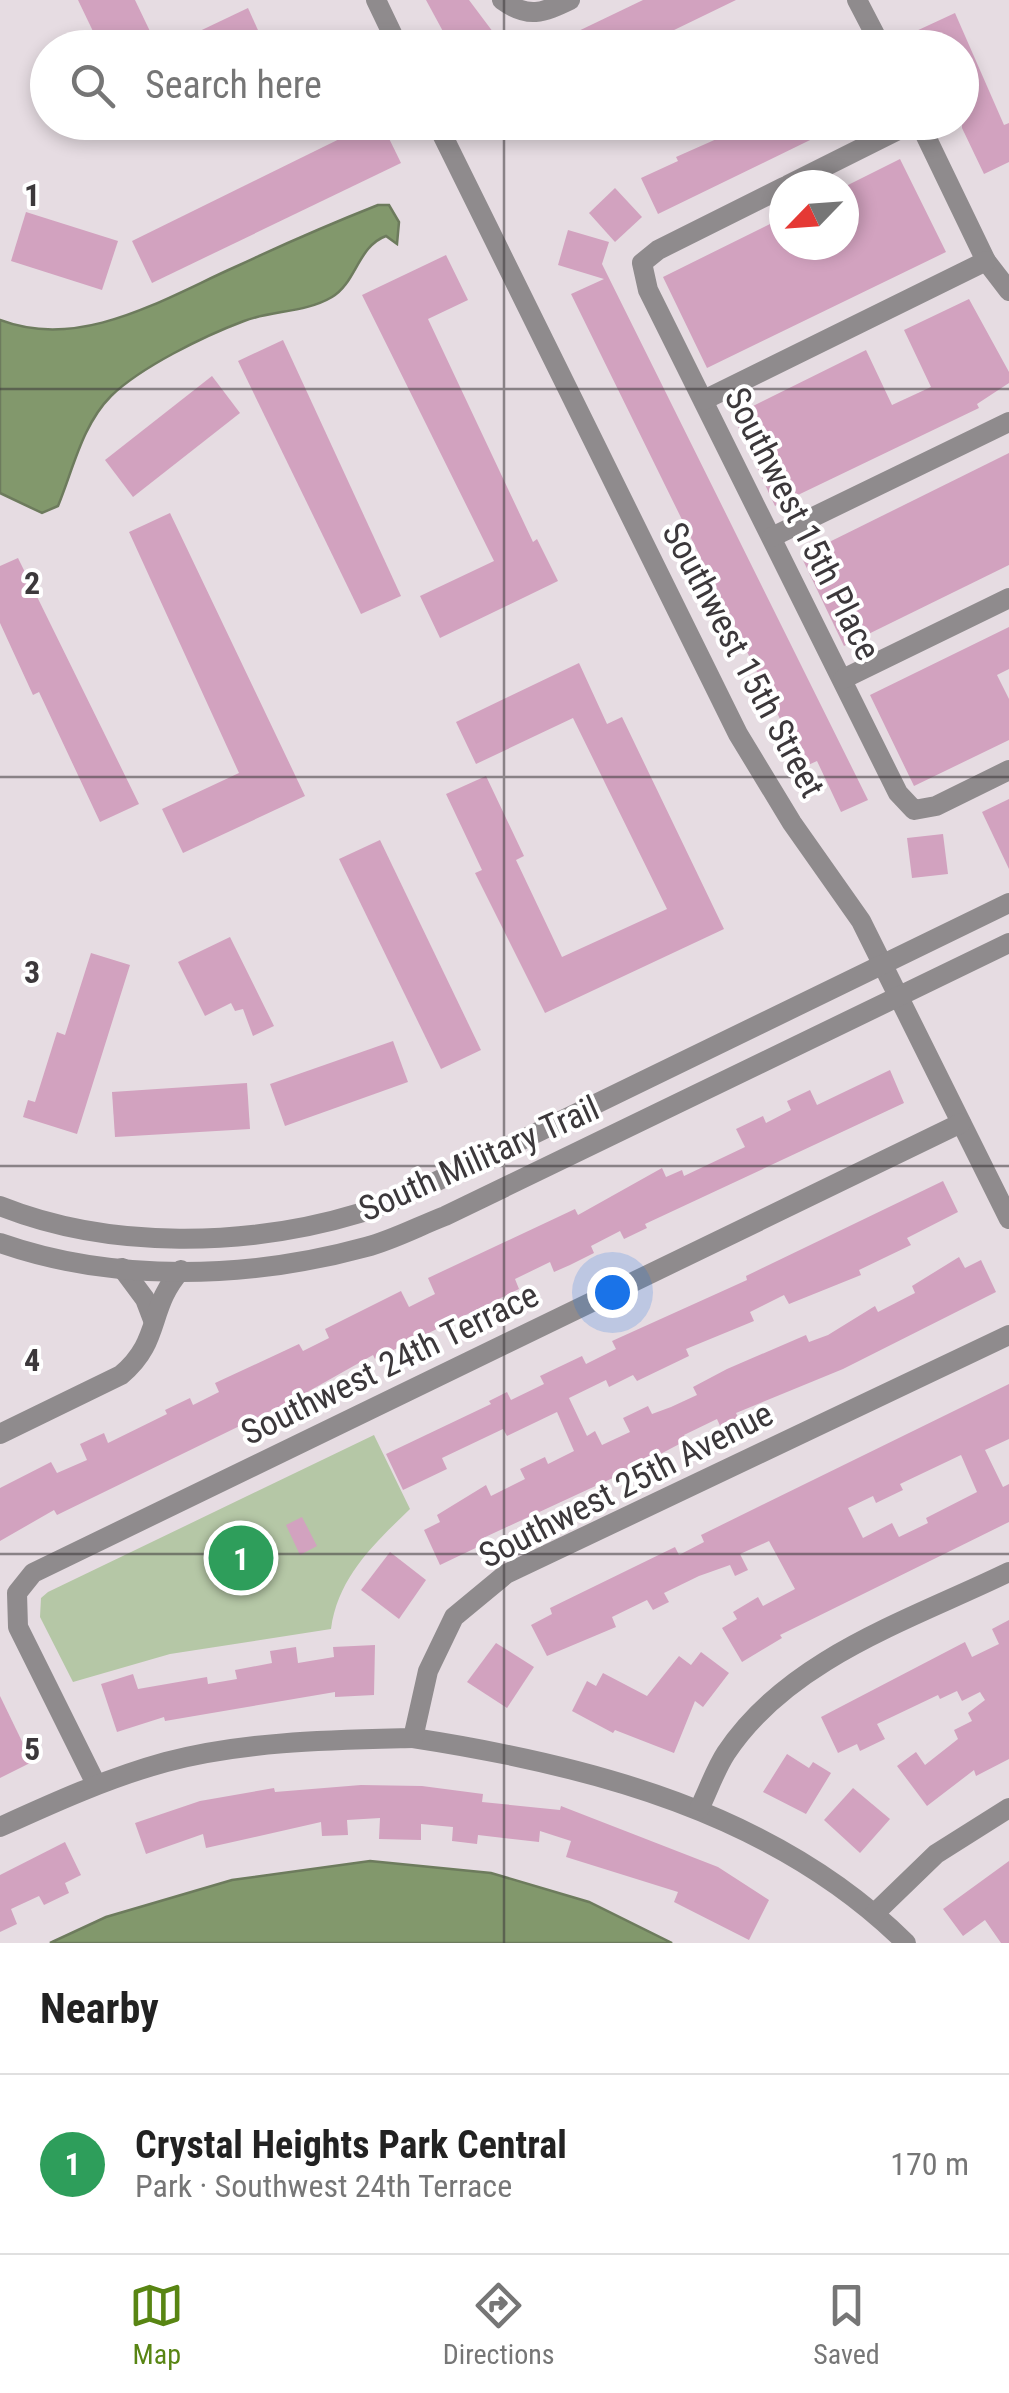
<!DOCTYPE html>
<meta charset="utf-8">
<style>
body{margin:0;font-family:"Roboto Condensed",sans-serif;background:#f6f6f6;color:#222}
.compass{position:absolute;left:769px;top:170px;width:90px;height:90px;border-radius:50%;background:#fff;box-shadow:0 5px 15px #0003;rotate:245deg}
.you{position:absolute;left:612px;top:1292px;width:35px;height:35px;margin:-25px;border:8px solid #fff;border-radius:50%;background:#1a73e8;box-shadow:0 0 0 15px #1a73e833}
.badge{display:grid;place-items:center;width:65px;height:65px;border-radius:50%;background:#588513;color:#fff;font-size:32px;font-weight:700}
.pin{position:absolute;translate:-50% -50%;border:5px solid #fff;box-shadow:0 2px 10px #0006}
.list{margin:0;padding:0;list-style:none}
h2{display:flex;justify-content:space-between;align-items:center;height:130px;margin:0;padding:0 40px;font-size:42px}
h2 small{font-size:32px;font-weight:400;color:#767676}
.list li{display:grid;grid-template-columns:65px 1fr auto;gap:30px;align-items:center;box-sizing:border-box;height:180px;padding:0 40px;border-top:2px solid #e0e0e0}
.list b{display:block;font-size:38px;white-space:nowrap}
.list p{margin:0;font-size:32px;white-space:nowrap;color:#767676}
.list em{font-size:32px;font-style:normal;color:#767676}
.icon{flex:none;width:55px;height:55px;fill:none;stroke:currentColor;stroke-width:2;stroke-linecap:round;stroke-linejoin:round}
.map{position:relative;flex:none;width:1009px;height:1943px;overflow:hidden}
.search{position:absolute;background:#fff;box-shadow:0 5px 15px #0003;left:30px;right:30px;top:30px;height:110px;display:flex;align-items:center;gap:25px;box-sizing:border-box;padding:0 35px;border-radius:55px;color:#767676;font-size:38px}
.sheet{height:310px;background:#fff}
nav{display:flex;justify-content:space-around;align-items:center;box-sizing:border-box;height:140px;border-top:2px solid #e0e0e0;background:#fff;font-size:28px;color:#767676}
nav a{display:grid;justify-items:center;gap:5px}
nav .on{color:#588513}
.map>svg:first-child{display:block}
</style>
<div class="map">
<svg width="1009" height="1943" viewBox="0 0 1009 1943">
<rect width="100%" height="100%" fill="#e6dce2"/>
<path fill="#b5c7a6" d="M374 1435 410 1509C374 1544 338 1577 331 1629L170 1654 73 1682 40 1617 41 1598 48 1592Z"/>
<g fill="#82986c" stroke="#6d7b5d" stroke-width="2.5">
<path d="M378 205H389L399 222 397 244 386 236C358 246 356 283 332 297 305 313 273 310 244 321 204 336 141 367 111 396 82 425 73 470 58 506L42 513 0 493V320C81 351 163 299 235 267 282 245 330 224 378 205Z"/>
<path d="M370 1861 491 1873 589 1902 672 1943H50L106 1917 232 1880Z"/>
</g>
<g fill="#d2a2bf" fill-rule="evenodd">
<path d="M78 0H135L158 48H101Z"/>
<path d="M426 0H469L505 48H452Z"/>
<path d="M643 0H736L637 48H543Z"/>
<path d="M248 8 266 48H164Z"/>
<path d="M955 13 1004 125 1009 123V162L984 174 962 128V48H922L914 32Z"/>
<path d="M374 122H381L401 163 152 283 132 241Z"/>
<path d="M755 122H847L658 214 641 178 678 161 676 157Z"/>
<path d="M900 159 946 252 707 368 663 277 784 217V245H844V187Z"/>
<path d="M615 188 642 217 615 242 589 213Z"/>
<path d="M26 212 118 241 102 290 11 261Z"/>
<path d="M568 230 609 242 602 264 868 800 841 812 817 761 806 766 789 728 785 729 571 294 604 279 558 265Z"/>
<path d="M446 255 468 300 428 319 533 542 537 539 558 581 440 638 420 596 494 561 362 295Z"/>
<path d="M969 299 1009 372V383L977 404 979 408 775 506 733 416 866 350 892 405 931 387 904 330Z"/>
<path d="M283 340 401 596 361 614 238 361Z"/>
<path d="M212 376 240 413 133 497 105 460Z"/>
<path d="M1009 453V565L844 646 801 556Z"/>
<path d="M170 513 305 796 183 853 162 809 239 773 129 532Z"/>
<path d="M18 558 139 804 100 822 39 692 33 695 0 623V566Z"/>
<path d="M1009 627V669L997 675 1009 699V740L914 786 870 695Z"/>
<path d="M579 663 607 724 622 717 724 929 545 1013 475 873 482 870 446 794 486 776 524 856 516 860 562 957 667 909 573 718 476 764 456 722Z"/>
<path d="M1009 799V869L982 812Z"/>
<path d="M943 834 948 874 912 878 907 838Z"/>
<path d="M380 840 481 1050 441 1069 339 859Z"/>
<path d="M230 937 274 1026 253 1036 243 1009 235 1011 231 1003 205 1016 178 962Z"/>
<path d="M91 953 130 965 77 1134 23 1117 28 1100 35 1102 57 1032 65 1035Z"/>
<path d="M393 1041 408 1082 285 1126 270 1084Z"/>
<path d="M890 1070 904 1103 645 1224 647 1228 624 1239 620 1231 591 1246 594 1253 570 1265 554 1272 550 1262 515 1279 519 1289 375 1359 373 1355 295 1399 57 1515 54 1510 0 1541V1488L51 1462 57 1473 87 1460 80 1444 104 1433 108 1443 167 1414 165 1410 190 1398 193 1405 219 1392 215 1383 299 1344 303 1351 329 1338 325 1329 401 1291 409 1307 435 1294 428 1278 575 1209 578 1215 662 1168 666 1177 682 1170 684 1176 745 1147 736 1129 763 1116 766 1123 791 1110 787 1101 810 1090 817 1105Z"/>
<path d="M247 1083 250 1129 115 1137 112 1092Z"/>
<path d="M943 1181 958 1212 907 1238 911 1245 859 1270 861 1275 789 1304 784 1295 750 1312 754 1321 686 1349 689 1356 637 1381 633 1375 609 1387 606 1380 569 1398 587 1436 595 1431 602 1445 630 1432 623 1418 648 1406 652 1414 671 1407 697 1395 693 1387 727 1369 806 1335 809 1342 828 1335 875 1306 878 1312 915 1293 912 1286 959 1257 965 1268 981 1260 996 1292 843 1369 736 1413 739 1419 721 1428 717 1419 684 1435 687 1440 630 1470 481 1539 484 1544 440 1565 424 1530 440 1522 437 1515 486 1485 491 1496 525 1479 520 1469 545 1457 548 1464 574 1451 557 1412 507 1436 503 1429 442 1458 447 1469 403 1490 386 1454 491 1404 489 1401 507 1392 511 1400 544 1384 540 1376 582 1356 586 1364 616 1349 612 1341 747 1280 746 1276Z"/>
<path d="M1009 1384V1439L985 1450 1003 1487 1009 1484V1522L780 1635 782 1638 742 1662 722 1628 737 1619 733 1612 758 1597 763 1606 795 1589 769 1541 740 1554 748 1570 735 1576 730 1565 699 1576 664 1593 669 1602 653 1610 647 1600 612 1617 616 1627 547 1656 531 1625 552 1614 550 1608 675 1547 679 1555 704 1542 701 1535ZM961 1455 977 1492 926 1518 928 1523 899 1537 892 1523 863 1538 848 1508 873 1496 876 1503 903 1490 900 1484Z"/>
<path d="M302 1517 317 1546 300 1555 286 1525Z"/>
<path d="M390 1552 426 1580 399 1619 361 1590Z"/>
<path d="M1009 1620V1759L976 1776 974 1770 927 1806 897 1766 916 1752 925 1765 958 1739 954 1730 972 1721 968 1713 985 1700 980 1692 962 1701 957 1691 940 1699 938 1695 877 1724 885 1739 860 1751 857 1744 838 1753 821 1717 965 1642 972 1657 999 1644 992 1629Z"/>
<path d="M496 1643 534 1667 507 1708 467 1682Z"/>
<path d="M375 1645 374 1695 335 1697V1692L165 1721 164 1717 117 1732 101 1684 133 1674 138 1689 207 1677 208 1684 237 1679 235 1670 272 1663 270 1651 296 1647 298 1663 334 1657 333 1647Z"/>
<path d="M701 1652 729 1673 703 1707 695 1701 674 1753 615 1730 613 1733 572 1711 587 1681 596 1686 603 1673 647 1696 679 1656 691 1665Z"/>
<path d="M0 1696 32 1762 0 1778Z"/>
<path d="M787 1754 809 1768 813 1762 831 1773 806 1814 763 1792Z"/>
<path d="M361 1785 422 1786 483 1794 482 1802 560 1810 561 1806 718 1867 769 1900 749 1940 674 1902 678 1892 566 1857 571 1841 540 1831 539 1842 478 1835 477 1844 452 1841 453 1827 421 1824V1840L379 1839 380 1818 347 1820 348 1835 322 1836 321 1822 206 1848 203 1834 146 1854 135 1823 200 1801 274 1788 275 1792Z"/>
<path d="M853 1788 890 1819 860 1853 824 1820Z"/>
<path d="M65 1842 81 1875 65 1883 69 1893 44 1905 39 1896 11 1909 17 1924 0 1932V1875Z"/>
<path d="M1009 1861V1943H1001L985 1920 963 1936 943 1909Z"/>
</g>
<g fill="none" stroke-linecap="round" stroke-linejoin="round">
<g stroke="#8f8b8d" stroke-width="20">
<path d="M376 0 399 48"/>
<path d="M502 0C528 19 543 13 570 0"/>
<path d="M857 0 882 48"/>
<path d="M436 122 738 734 792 823 861 921 1009 1219"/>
<path d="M919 122 986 261 1009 291"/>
<path d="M788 185 914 122"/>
<path d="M784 187 658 250 642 263 648 290 898 793 914 810 936 806 1009 770"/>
<path d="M704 400 986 261"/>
<path d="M772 537 1009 422"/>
<path d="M843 679 1009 598"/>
<path d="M122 1268 145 1299 153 1320"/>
<path d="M0 1434 121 1375C162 1341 147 1308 181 1270"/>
<path d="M413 1738C589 1765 775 1813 906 1943"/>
<path d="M96 1784 18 1627 17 1593 33 1573 961 1123"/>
<path d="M699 1809C708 1791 715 1770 726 1753 789 1658 910 1620 1009 1572"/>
<path d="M0 1827C55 1802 108 1778 166 1762 246 1741 331 1740 413 1738L428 1671 454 1617 506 1574 1009 1335"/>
<path d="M875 1913 936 1854 1009 1808"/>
</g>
<g stroke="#8f8b8d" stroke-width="20">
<path d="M0 1206C110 1250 248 1247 360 1213 384 1206 408 1194 431 1184L1009 903"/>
<path d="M0 1243C114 1283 250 1279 366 1247 393 1240 419 1226 445 1216L1009 943"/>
</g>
</g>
<path fill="none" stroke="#3c383b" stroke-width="2.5" stroke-opacity="0.55" d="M504 0V48M504 122V1943M0 389H1009M0 777H1009M0 1166H1009M0 1554H1009"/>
<g text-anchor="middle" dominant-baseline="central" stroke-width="8" stroke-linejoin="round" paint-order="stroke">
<g font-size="35" fill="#3c383b" stroke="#fff">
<text transform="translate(802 524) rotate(63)">Southwest 15th Place</text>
<text transform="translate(743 660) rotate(62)">Southwest 15th Street</text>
<text transform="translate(479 1159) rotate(-24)">South Military Trail</text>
<text transform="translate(390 1364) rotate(-26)">Southwest 24th Terrace</text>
<text transform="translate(626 1485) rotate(-27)">Southwest 25th Avenue</text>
</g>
</g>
<g font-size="32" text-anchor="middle" font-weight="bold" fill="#3c383b" stroke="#fff" stroke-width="8" stroke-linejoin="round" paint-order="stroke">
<text x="32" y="206">1</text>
<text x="32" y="594">2</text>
<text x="32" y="983">3</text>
<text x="32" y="1371">4</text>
<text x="32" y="1760">5</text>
</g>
</svg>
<svg class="compass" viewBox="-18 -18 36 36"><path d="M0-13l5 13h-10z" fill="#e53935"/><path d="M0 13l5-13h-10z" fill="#767676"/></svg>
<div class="you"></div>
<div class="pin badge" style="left:241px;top:1558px;background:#2e9e5b">1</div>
<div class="search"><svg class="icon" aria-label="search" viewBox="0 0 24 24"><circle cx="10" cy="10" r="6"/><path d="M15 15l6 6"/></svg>Search here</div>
</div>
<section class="sheet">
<h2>Nearby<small></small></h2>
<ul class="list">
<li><span class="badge" style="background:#2e9e5b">1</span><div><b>Crystal Heights Park Central</b><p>Park · Southwest 24th Terrace</p></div><em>170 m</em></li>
</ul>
</section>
<nav>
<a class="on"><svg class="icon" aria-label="map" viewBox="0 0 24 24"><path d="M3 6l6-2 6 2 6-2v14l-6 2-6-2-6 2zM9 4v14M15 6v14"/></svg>Map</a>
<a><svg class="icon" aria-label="directions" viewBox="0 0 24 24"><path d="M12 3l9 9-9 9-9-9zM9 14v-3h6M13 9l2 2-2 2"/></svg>Directions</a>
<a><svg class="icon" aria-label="saved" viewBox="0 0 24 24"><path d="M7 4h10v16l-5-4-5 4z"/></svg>Saved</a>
</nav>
